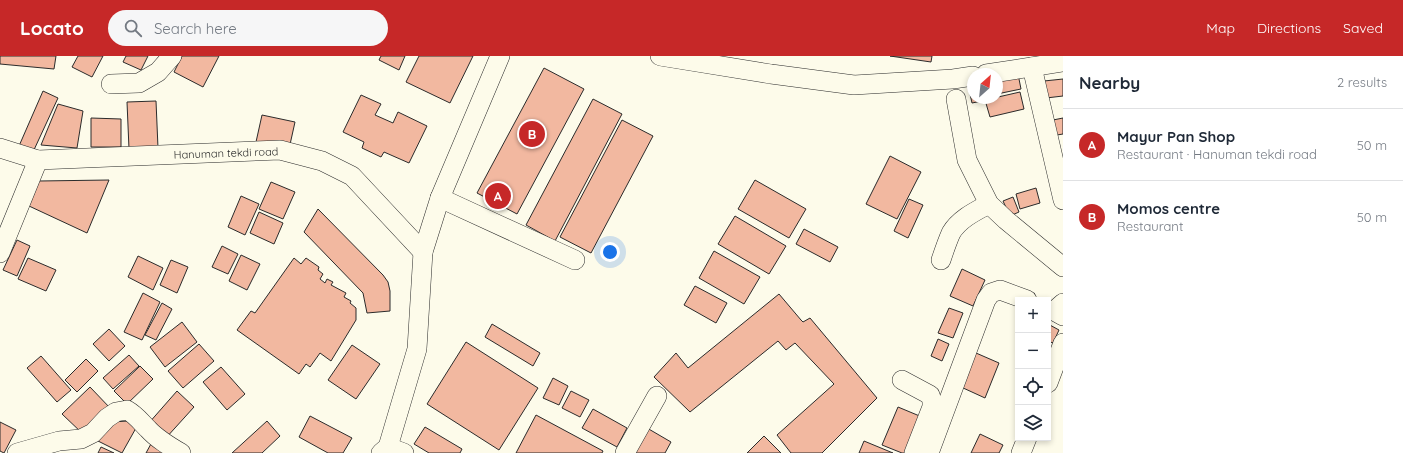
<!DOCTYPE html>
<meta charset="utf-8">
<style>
body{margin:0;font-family:Quicksand,sans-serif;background:#f6f6f7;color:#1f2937}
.controls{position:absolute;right:12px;bottom:12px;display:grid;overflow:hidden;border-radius:0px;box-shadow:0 2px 6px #0003}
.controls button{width:36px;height:36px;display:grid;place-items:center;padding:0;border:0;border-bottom:1px solid #e0e1e3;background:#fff;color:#1f2937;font:20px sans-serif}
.compass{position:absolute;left:967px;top:12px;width:36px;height:36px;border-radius:50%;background:#fff;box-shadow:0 2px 6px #0003;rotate:27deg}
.you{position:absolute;left:610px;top:196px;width:14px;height:14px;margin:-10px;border:3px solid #fff;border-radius:50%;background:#1a73e8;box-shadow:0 0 0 6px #1a73e833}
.badge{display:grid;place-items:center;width:26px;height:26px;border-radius:50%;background:#c62828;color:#fff;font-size:13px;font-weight:700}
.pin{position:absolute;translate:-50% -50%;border:2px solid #fff;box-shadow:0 1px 4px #0006}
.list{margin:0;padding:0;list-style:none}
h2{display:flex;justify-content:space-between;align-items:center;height:52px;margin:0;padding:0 16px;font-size:17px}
h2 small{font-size:13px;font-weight:400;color:#747a83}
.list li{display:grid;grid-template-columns:26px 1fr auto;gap:12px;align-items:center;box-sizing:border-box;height:72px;padding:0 16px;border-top:1px solid #e0e1e3}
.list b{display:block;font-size:15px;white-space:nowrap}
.list p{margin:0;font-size:13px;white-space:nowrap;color:#747a83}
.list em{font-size:13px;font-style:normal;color:#747a83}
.icon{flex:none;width:22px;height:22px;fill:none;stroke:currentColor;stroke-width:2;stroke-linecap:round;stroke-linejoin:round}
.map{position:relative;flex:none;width:1063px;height:397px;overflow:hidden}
header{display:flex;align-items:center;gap:24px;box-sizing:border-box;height:56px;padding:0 20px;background:#c62828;color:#fff}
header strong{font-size:19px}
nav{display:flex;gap:22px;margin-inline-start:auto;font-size:14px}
.search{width:280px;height:36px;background:#f6f6f7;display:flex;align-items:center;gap:10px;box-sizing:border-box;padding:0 14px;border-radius:22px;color:#747a83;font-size:15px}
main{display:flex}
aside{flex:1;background:#fff}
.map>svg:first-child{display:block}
</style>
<header>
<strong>Locato</strong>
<div class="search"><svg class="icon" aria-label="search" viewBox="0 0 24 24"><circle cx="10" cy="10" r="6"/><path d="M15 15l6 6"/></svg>Search here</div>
<nav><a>Map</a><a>Directions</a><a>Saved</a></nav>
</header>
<main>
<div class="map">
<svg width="1063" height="397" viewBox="0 0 1063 397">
<rect width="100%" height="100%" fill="#fdfbea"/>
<g fill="#f2b8a0" stroke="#2b2b2b">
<path d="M0 0H56L54 13 0 8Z"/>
<path d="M78 0H103L92 21 72 11Z"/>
<path d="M126 0H148L141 14 123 6Z"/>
<path d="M182 0H219L203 31 174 16Z"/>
<path d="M381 0H405L399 14 379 4Z"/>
<path d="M419 0H473L450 47 406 26Z"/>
<path d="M890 0H932L931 6Z"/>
<path d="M544 12 584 33 517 158 477 137Z"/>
<path d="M1018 18 1021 33 997 38V23Z"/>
<path d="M1063 23V40L1046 42 1044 25Z"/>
<path d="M973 28V42H982V45L972 47 968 29Z"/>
<path d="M43 35 58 42 33 96 19 90Z"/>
<path d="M1020 36 1024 53 990 61 985 44Z"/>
<path d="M361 39 381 48 375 59 393 67 398 56 427 70 409 107 384 96 381 101 362 92 364 86 343 76Z"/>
<path d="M593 43 622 58 555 185 526 169Z"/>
<path d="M156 45 158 92 129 93 127 46Z"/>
<path d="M58 48 83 55 77 92 41 89Z"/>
<path d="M262 59 295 66 289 93 256 86Z"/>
<path d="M91 62 121 63V91H91Z"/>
<path d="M1063 62V78L1051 80 1048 65Z"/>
<path d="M622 64 653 80 591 197 560 181Z"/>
<path d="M890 100 921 116 897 163 866 148Z"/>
<path d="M109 124 87 177 29 150 39 125Z"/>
<path d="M755 124 806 153 789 182 738 153Z"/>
<path d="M271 126 295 136 283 163 259 153Z"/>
<path d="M1036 132 1040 147 1020 153 1016 138Z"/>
<path d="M241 140 259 148 245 179 228 171Z"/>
<path d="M1013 141 1019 156 1010 160 1003 145Z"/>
<path d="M909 143 923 149 908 182 894 175Z"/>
<path d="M318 153 383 219 388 226 390 235V255L367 257 363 237 304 176Z"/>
<path d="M259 156 283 167 274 188 250 177Z"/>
<path d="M735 160 786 190 769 218 718 188Z"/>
<path d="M804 173 838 191 830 206 796 188Z"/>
<path d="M17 184 30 190 17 220 3 214Z"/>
<path d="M222 190 238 198 228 218 212 211Z"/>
<path d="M714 195 760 221 744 248 699 222Z"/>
<path d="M241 199 260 208 247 234 229 225Z"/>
<path d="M138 200 163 212 153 234 128 221Z"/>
<path d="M28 202 56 214 46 235 18 223Z"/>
<path d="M294 202 301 208 306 202 319 211 318 214 323 218 320 223 325 227 327 223 333 226 331 229 346 237 344 241 351 245 350 247 356 252V264L331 305 320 297 310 311 306 308 299 318 237 274 251 255 255 257Z"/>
<path d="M171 204 188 211 177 237 160 229Z"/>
<path d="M962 213 985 224 973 250 950 240Z"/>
<path d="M695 230 727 247 716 267 684 249Z"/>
<path d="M143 237 160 246 142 284 124 276Z"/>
<path d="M779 238 801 264 803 266 810 262 877 342 822 397H791L777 379 834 328 795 287 786 294 778 285 690 356 654 321 676 297 688 312Z"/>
<path d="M162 247 172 253 156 284 145 279Z"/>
<path d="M949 252 963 257 953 282 938 277Z"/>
<path d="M182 266 197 286 165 311 150 291Z"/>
<path d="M492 268 540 297 533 310 485 281Z"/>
<path d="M1048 268 1059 274 1053 287 1048 285Z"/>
<path d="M109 273 125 290 109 305 93 288Z"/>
<path d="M938 283 949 288 942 305 931 300Z"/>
<path d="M466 286 538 332 499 394 427 348Z"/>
<path d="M199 288 214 305 183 332 168 315Z"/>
<path d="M352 289 380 308 356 343 328 324Z"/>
<path d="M976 297 999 307 985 342 961 331Z"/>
<path d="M129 299 139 310 113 333 103 322Z"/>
<path d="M41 300 71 334 57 346 27 312Z"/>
<path d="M86 303 98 315 77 336 65 324Z"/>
<path d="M140 310 153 323 127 348 114 335Z"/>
<path d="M221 311 245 338 227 354 203 326Z"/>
<path d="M553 322 568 330 559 349 543 342Z"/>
<path d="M90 331 111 353 83 378 62 358Z"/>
<path d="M177 335 194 351 165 383 148 368Z"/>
<path d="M571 335 589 344 580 361 562 352Z"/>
<path d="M898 351 922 361 907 397H902L882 389Z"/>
<path d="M593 353 627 372 617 391 582 372Z"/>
<path d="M536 359 603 395 602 397H516Z"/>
<path d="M310 360 352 382 343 397H328L299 381Z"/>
<path d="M128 365 136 372 122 397 98 385 111 366Z"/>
<path d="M267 365 280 380 262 397H232Z"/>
<path d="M0 366 16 374 4 397 0 395Z"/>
<path d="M425 371 462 393 460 397H429L414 388Z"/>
<path d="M647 372 671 386 665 397H633Z"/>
<path d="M980 378 1003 389 999 397H971Z"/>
<path d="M764 380 781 397H747Z"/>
<path d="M864 385 893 397H859Z"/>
<path d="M152 386 173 397H146Z"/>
<path d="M101 391 114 397H98Z"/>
</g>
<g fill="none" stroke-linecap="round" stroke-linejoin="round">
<g stroke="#2b2b2b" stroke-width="20">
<g id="minor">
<path d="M660 0 771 18 854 29 953 23 973 20"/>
<path d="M1032 11 1063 144"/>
<path d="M986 18 1063 6"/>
<path d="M111 28 139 27 158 16 172 0"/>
<path d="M956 43 967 104 989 148 1006 164 1063 211"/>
<path d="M0 92 38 104 280 94 322 105 352 120 423 196"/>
<path d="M440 142 575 204"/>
<path d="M0 197 38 104"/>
<path d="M941 204C944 195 947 186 951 177 959 163 976 155 989 148"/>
<path d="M1063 247 1054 255 1063 260"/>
<path d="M902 324 930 339 932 345V351L914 397"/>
<path d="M1048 327 1063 287"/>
<path d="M388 391 404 397"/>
<path d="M17 397 59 385 81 383 93 377 107 362 116 356 127 354C136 359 141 366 148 373 157 383 169 390 181 397"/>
<path d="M381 397 388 391 417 293 423 196 440 142 500 0"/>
<path d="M625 397 657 340"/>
<path d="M929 397 986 244 991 237 1000 234 1027 244"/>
<path d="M1021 397 1027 382"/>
</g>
</g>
<use href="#minor" stroke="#fdfbea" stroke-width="19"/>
</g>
<g text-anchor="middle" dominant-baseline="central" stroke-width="3" stroke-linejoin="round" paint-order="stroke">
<g font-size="11" fill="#2b2b2b" stroke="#fdfbea">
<text transform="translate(226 97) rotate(-2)">Hanuman tekdi road</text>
</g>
</g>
</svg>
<div class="controls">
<button>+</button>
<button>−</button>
<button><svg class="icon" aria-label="locate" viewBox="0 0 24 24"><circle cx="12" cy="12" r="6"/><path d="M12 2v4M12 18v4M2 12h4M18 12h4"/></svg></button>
<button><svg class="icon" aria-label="layers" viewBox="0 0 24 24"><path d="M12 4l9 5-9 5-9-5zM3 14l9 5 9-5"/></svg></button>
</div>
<svg class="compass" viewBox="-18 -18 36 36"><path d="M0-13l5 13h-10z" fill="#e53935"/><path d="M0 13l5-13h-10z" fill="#747a83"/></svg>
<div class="you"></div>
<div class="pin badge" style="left:498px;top:140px">A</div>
<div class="pin badge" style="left:532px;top:78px">B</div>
</div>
<aside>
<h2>Nearby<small>2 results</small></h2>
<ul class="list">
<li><span class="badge">A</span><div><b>Mayur Pan Shop</b><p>Restaurant · Hanuman tekdi road</p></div><em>50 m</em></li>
<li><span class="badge">B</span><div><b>Momos centre</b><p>Restaurant</p></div><em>50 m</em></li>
</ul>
</aside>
</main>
